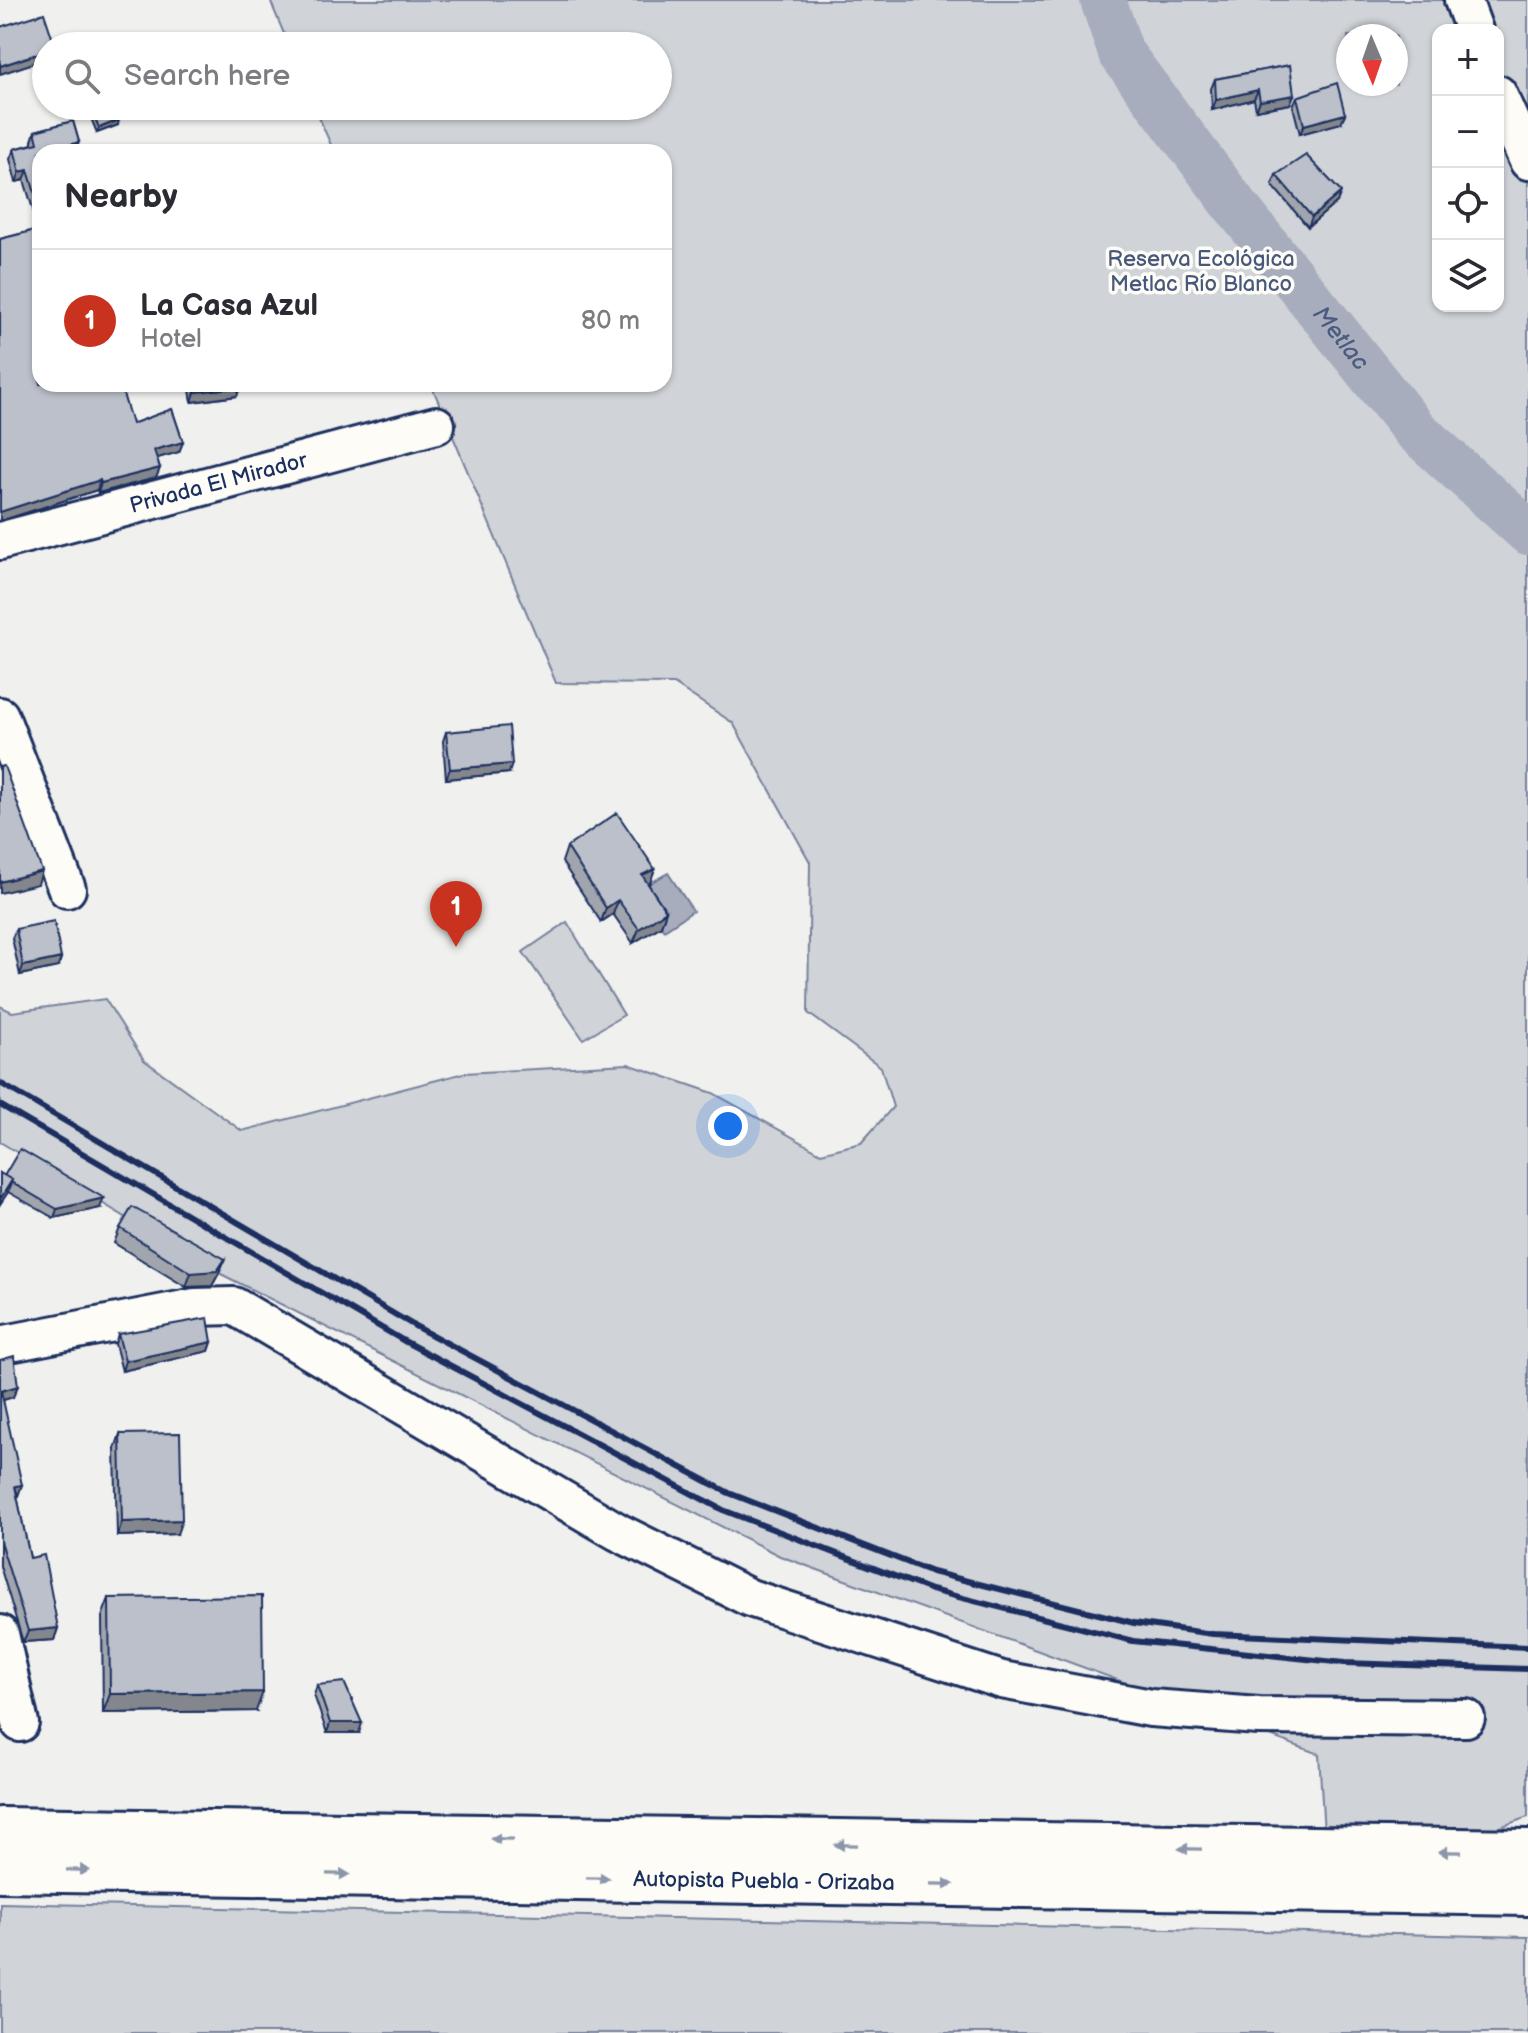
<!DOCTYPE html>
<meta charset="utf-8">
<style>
body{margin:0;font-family:"Balsamiq Sans",sans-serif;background:#f7f7f7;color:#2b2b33}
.controls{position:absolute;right:24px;top:24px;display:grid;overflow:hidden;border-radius:16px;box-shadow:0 2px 6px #0004}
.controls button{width:72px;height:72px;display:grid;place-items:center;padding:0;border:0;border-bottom:2px solid #e1e1e2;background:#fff;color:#2b2b33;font:40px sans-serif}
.compass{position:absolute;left:1336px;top:24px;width:72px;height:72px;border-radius:50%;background:#fff;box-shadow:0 2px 6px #0004;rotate:178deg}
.you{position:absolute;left:728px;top:1126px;width:28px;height:28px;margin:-20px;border:6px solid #fff;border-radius:50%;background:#1a73e8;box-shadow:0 0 0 12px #1a73e833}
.badge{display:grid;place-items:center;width:52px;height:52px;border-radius:50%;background:#c8321e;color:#fff;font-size:26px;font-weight:700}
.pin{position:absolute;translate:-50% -66px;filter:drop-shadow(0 2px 4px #0008)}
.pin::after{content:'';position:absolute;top:42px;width:28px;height:24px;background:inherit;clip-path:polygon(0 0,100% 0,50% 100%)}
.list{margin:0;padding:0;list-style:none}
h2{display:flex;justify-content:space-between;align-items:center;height:104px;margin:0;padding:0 32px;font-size:34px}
h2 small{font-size:26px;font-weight:400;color:#7c7c81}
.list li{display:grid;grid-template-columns:52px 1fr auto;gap:24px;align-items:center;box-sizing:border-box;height:144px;padding:0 32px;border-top:2px solid #e1e1e2}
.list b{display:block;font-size:30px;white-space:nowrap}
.list p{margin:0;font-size:26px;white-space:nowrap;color:#7c7c81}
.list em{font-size:26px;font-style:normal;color:#7c7c81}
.icon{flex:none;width:44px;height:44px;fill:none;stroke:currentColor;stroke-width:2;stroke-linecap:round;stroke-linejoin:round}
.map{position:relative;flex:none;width:1528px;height:2033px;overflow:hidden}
.search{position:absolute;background:#fff;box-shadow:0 2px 6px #0004;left:32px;top:32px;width:640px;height:88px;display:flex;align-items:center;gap:20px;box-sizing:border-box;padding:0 28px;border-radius:44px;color:#7c7c81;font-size:30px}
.panel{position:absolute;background:#fff;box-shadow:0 2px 6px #0004;left:32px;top:144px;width:640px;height:248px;border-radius:24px}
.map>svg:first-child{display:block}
</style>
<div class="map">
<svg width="1528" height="2033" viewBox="0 0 1528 2033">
<rect width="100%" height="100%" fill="#f0f0ee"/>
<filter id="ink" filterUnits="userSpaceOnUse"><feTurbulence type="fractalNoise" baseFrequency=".0125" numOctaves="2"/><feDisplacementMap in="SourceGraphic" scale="16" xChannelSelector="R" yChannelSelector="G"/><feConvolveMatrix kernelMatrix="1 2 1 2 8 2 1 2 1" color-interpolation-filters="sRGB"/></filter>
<g filter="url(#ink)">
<g fill="#d0d3d8" stroke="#76819b" stroke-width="2" fill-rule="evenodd">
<path d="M270 0H1528V1817L1466 1839 1324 1833 1319 1754 780 1556 219 1273 0 1142V1006L12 1012 105 999 144 1060 242 1131 464 1073 628 1064 713 1093 821 1153 861 1143 893 1107 881 1067 808 1013 810 862 733 723 674 684 556 683 431 384H664V152H334L314 106H658V46H289ZM1438 30H1498V306H1438ZM1348 36H1396V84H1348Z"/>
<path d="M567 922 624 1015 583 1039 523 952Z"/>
<path d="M0 1903 1528 1937V2033H0Z"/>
</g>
<path fill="#a7adbd" stroke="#6f7b97" stroke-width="2" d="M668 873 693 911 664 930 637 890Z"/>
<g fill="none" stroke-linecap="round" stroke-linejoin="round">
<path stroke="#a7adbd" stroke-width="46" id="s1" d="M1103 0 1121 53 1237 208 1414 429 1528 532"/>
<g stroke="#1b2f5e" stroke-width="42">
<g id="minor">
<path d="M1463 0 1474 30"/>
<path d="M1498 94 1528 161"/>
<path id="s2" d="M0 541 436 425"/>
<path d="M0 716 67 889"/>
<path d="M0 1345 195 1307 234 1306 618 1532 750 1598 1002 1680 1151 1708 1259 1716 1466 1718"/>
<path d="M0 1634 20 1723"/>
</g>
</g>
<g stroke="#1b2f5e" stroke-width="50">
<g id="highway">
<path d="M0 1830 1528 1852"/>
<path id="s3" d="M0 1869 1528 1893"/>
</g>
</g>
<use href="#minor" stroke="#fdfcf7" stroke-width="36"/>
<use href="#highway" stroke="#fdfcf7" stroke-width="44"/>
<g stroke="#1b2f5e" stroke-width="6">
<path d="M0 1083 413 1325 729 1493 932 1572 1134 1623 1213 1634 1528 1647"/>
<path d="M0 1105 404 1341 723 1510 931 1590 1133 1641 1345 1663 1528 1669"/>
</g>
</g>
<g fill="#a1a5ae" stroke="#1b2f5e" stroke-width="2">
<path d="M1290 65V104L1256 110 1254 99 1212 110 1211 89 1215 79Z"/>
<path d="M1297 97 1341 123 1300 134 1293 106Z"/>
<path d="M86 106H114L118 125 97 133Z"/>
<path d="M73 121 79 142 75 152H40V384H146L122 392 132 424 172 409 183 442 179 452 157 458 160 468 156 478 98 493 97 490 0 521V239L39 229 24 180 16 182 10 159 14 149 32 144V141L35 131Z"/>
<path d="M1276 175 1337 202 1308 227 1272 185Z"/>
<path d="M189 384H240V387L237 396 192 402Z"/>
<path d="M446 732 509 773 446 779 443 741Z"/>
<path d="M567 847 650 883 648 884 666 911 661 926 633 943 613 914 601 922 562 862Z"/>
<path d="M16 929 61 958 58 967 20 975 12 938Z"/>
<path d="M0 1173 4 1176 100 1208 54 1218 8 1192 0 1204Z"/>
<path d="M120 1228 225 1259 219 1273 212 1286 186 1287 114 1243Z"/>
<path d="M118 1334 212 1342 209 1351 122 1371 115 1344Z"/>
<path d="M0 1360 13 1397 3 1400 17 1496 30 1558 58 1628 54 1640 23 1642 0 1566Z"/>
<path d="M120 1434 177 1534 117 1536 115 1449Z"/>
<path d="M109 1598 256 1711 103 1713 102 1617Z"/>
<path d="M317 1685 359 1733H327L314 1695Z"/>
</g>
<g fill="#83868d" stroke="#1b2f5e" stroke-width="2">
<path d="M46 51V59L0 74V66Z"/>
<path d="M1258 90 1254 99 1212 110 1216 100Z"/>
<path d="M1294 95 1290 104 1256 110 1260 101Z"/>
<path d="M1345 114 1341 123 1300 134 1304 125Z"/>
<path d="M119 120 118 125 97 133 99 128Z"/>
<path d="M79 142 75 152H64L66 146Z"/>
<path d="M28 170 24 180 16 182 20 172Z"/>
<path d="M1341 192 1337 202 1308 227 1312 217Z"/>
<path d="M120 384H146L116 394Z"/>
<path d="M240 387 237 396 192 402 195 392Z"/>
<path d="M183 442 179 452 151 460 154 450Z"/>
<path d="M160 468 156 478 98 493 101 483Z"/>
<path d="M100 480 97 490 0 521V512Z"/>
<path d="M512 764 509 773 446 779 450 769Z"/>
<path d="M655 869 650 883 637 890 642 875Z"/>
<path d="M42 871 38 884 0 893V882Z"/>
<path d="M618 900 613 914 601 922 606 908Z"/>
<path d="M666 911 661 926 633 943 639 929Z"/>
<path d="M61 958 58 967 20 975 23 966Z"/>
<path d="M12 1180 8 1192 0 1204V1199Z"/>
<path d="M104 1198 100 1208 54 1218 57 1209Z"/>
<path d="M225 1259 219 1273 212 1286 186 1287 191 1273Z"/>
<path d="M212 1342 209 1351 122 1371 125 1361Z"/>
<path d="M18 1386 13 1397 0 1401 1 1391Z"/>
<path d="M22 1485 18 1496 15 1486Z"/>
<path d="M182 1520 177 1534 117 1536 122 1522Z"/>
<path d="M58 1628 54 1640 23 1642 28 1631Z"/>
<path d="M263 1692 256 1711 103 1713 110 1694Z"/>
<path d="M330 1723H362L359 1733H327Z"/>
</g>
<g fill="#bbc0ca" stroke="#1b2f5e" stroke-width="2">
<path d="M44 13 55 46H46V51L0 66V27Z"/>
<path d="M144 40 146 46H129Z"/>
<path d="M1290 65 1294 95 1260 101 1258 90 1216 100 1215 79Z"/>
<path d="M1337 83 1345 114 1304 125 1297 97Z"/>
<path d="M90 106H114L119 120 99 128Z"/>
<path d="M73 121 79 142 66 146 68 152H40V210L28 170 20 172 14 149 38 143 35 131Z"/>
<path d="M1306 155 1341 192 1312 217 1276 175Z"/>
<path d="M40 229V384H120L132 424 172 409 183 442 154 450 160 468 101 483 100 480 0 512V239Z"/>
<path d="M194 384H240V387L195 392Z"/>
<path d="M509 726 512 764 450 769 446 732Z"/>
<path d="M4 766 42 871 0 882V767Z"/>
<path d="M617 813 655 869 642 875 666 911 639 929 618 900 606 908 567 847Z"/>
<path d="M54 921 61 958 23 966 16 929Z"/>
<path d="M20 1149 104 1198 57 1209 11 1182 12 1180 4 1176Z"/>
<path d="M0 1173 12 1180 0 1199Z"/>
<path d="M132 1207 225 1259 217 1271 191 1273 120 1228Z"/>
<path d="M208 1318 212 1342 125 1361 118 1334Z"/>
<path d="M14 1356 18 1386 1 1391 22 1485 15 1486 30 1558 44 1555 58 1628 28 1631 0 1541V1360Z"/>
<path d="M180 1433 182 1520 122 1522 120 1434Z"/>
<path d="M262 1596 263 1692 110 1694 109 1598Z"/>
<path d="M344 1682 362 1723H330L317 1685Z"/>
</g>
<defs><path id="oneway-solid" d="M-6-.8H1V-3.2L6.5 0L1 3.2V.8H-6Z" transform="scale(2)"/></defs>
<g fill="#8c96aa">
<use href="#oneway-solid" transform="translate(502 1839) rotate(-179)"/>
<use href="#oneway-solid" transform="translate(846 1845) rotate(-179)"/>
<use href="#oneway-solid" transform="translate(1190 1849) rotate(-179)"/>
<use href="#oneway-solid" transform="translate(1450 1852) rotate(-179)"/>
<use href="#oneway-solid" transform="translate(78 1870) rotate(1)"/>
<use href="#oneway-solid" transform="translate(338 1874) rotate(1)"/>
<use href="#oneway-solid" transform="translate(598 1878) rotate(1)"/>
<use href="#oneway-solid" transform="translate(942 1884) rotate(1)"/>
</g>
</g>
<g text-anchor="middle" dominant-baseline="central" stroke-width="7" stroke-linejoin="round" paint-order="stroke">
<g font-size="22" fill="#48587c" stroke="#fdfcf7">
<text x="1201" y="259">Reserva Ecológica<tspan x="1201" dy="25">Metlac Río Blanco</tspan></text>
</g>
<g font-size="22" fill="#1b2f5e" stroke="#fdfcf7">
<text stroke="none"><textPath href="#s2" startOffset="226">Privada El Mirador</textPath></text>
<text stroke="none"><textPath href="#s3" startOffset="764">Autopista Puebla - Orizaba</textPath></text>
</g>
<g font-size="24" font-style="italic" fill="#4c5b7f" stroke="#fdfcf7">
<text stroke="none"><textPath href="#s1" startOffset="416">Metlac</textPath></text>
</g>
</g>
</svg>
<div class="controls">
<button>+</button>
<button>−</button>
<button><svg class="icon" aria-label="locate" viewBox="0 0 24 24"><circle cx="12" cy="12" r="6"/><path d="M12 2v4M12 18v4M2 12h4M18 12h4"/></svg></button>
<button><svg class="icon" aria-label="layers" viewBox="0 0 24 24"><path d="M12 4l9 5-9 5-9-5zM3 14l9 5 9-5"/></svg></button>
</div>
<svg class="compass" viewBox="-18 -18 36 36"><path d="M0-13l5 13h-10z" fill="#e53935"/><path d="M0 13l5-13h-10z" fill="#7c7c81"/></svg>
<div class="you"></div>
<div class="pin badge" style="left:456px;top:947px">1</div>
<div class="search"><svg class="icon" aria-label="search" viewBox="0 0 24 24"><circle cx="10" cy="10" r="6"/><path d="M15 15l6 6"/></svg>Search here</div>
<section class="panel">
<h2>Nearby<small></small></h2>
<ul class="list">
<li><span class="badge">1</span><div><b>La Casa Azul</b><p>Hotel</p></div><em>80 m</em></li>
</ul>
</section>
</div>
